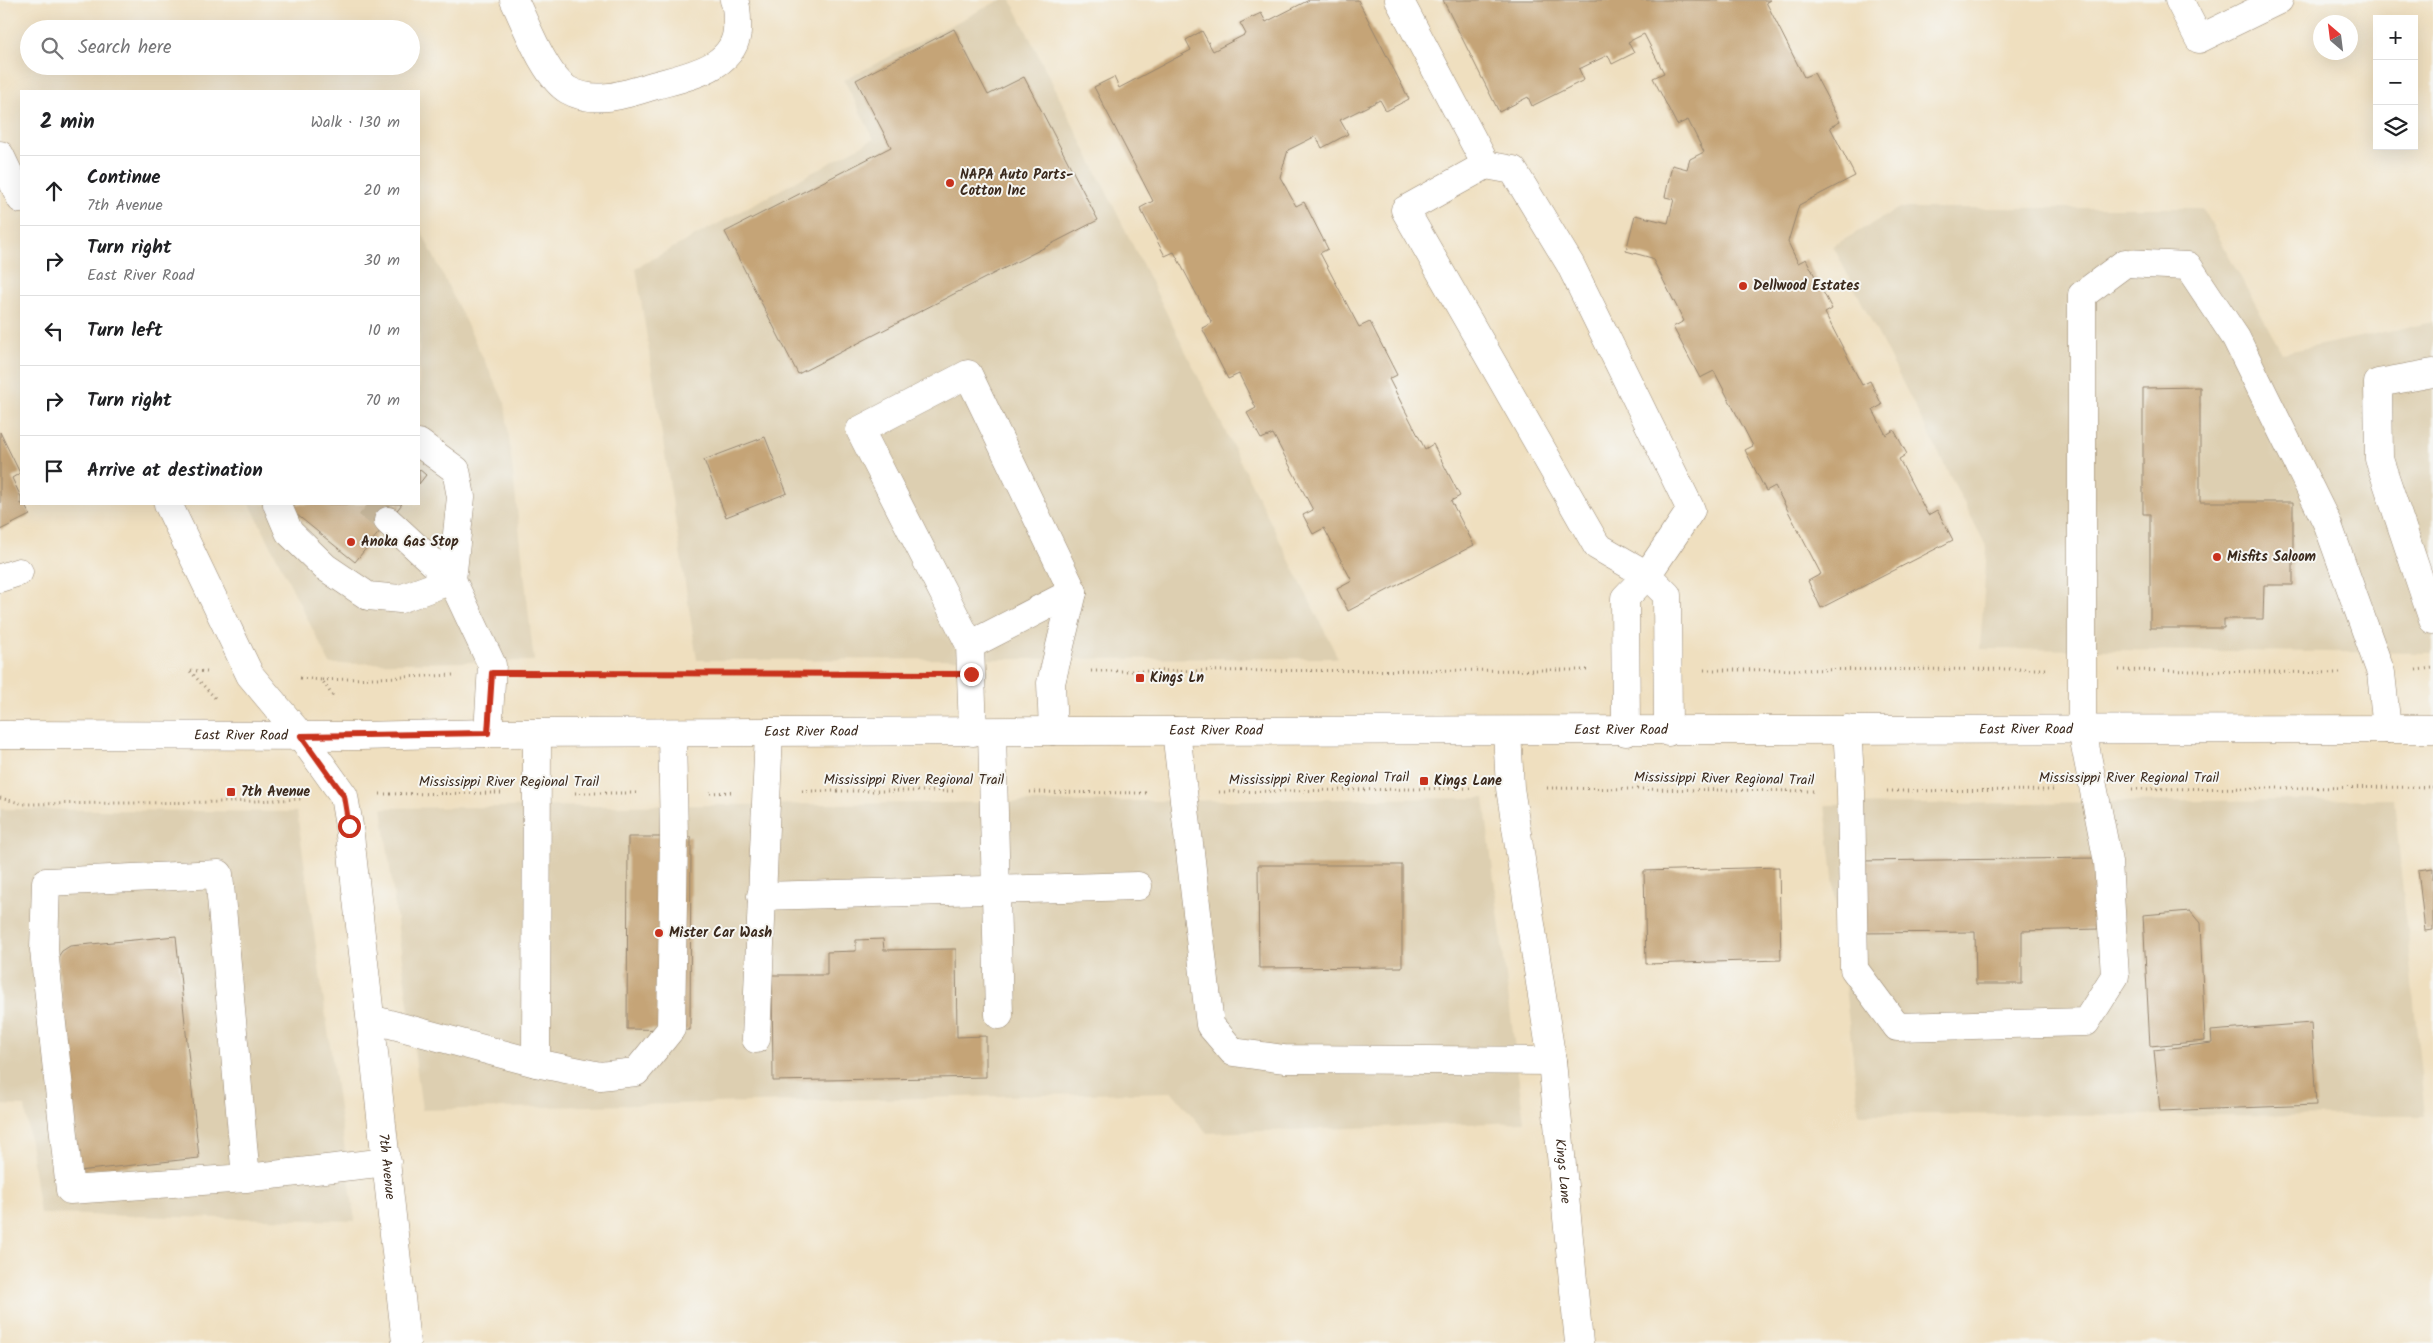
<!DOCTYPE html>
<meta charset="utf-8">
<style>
body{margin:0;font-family:Kalam,sans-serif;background:#f2f2f2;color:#202124}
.controls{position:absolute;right:15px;top:15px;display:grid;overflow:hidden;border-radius:0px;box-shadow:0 5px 20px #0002}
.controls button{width:45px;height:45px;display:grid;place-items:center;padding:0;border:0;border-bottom:1px solid #e0e0e0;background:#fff;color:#202124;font:25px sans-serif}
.compass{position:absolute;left:2313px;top:15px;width:45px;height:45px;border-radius:50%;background:#fff;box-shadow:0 5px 20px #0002;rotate:332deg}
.stop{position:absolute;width:15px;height:15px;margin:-11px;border:4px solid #c8321e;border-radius:50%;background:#fff}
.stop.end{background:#c8321e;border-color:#fff;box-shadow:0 1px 5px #0008}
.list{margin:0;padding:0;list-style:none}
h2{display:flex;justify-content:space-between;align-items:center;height:65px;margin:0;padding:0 20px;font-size:21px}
h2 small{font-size:16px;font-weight:400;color:#757577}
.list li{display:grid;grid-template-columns:32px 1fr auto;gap:15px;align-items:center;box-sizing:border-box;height:70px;padding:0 20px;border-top:1px solid #e0e0e0}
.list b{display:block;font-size:19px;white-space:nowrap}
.list p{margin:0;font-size:16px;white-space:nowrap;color:#757577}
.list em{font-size:16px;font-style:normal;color:#757577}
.icon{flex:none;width:28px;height:28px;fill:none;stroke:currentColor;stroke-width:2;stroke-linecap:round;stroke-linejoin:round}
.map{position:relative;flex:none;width:2433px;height:1343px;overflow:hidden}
.search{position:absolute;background:#fff;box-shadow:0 5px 20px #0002;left:20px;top:20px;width:400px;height:55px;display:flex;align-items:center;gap:12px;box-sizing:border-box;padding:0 18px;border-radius:28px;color:#757577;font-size:19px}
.panel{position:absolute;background:#fff;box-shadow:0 5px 20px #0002;left:20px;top:90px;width:400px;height:415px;border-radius:0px}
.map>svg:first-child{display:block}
</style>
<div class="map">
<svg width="2433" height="1343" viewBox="0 0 2433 1343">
<rect width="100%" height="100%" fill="#f6f6f2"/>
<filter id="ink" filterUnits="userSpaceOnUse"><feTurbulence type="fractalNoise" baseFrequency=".02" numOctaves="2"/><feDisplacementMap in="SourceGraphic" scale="10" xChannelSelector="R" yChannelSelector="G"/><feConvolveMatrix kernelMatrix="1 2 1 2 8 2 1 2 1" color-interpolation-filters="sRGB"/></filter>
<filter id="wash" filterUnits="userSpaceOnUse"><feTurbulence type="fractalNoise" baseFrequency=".0096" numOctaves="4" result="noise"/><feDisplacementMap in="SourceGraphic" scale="20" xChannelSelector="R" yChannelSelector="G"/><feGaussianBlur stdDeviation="1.12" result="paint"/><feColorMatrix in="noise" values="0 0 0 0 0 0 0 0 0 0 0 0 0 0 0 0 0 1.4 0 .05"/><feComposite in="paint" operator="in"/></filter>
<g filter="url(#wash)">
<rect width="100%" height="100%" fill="#efdfbf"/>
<g fill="#ddcfb1">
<path d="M1000 0H1011L1338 658 697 660 636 268 874 139 844 80Z"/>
<path d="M1899 208H2203L2282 353 2433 322V653L1980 649 1987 548 1833 246Z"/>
<path d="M419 226 505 403 534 661 330 664 250 504H419Z"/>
<path d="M1484 798 1524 1122 1207 1133 1172 1092 422 1110 382 808Z"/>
<path d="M2394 799 2425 1116 1859 1114 1825 805Z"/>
<path d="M0 809 297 812 355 1221 40 1214 25 1106 0 1105Z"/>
</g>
<g id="blocks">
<g fill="#c5a477">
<path d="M1309 0H1358L1409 99 1386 111 1380 100 1340 120 1348 134 1322 148 1316 136 1288 150 1280 177 1296 206 1304 202 1328 249 1320 253 1359 327 1370 322 1397 375 1389 379 1425 449 1433 444 1460 496 1451 501 1474 545 1348 611 1337 589 1352 581 1324 528 1313 534 1303 515 1313 510 1273 434 1261 439 1247 413 1256 408 1239 374 1228 379 1202 328 1212 323 1174 252 1165 256 1140 208 1153 201 1094 87 1114 77 1119 88 1191 50 1186 40 1202 31 1213 51 1246 34 1240 23 1261 13 1266 22Z"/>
<path d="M1443 0H1771L1766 2 1804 77 1814 73 1840 122 1830 127 1855 176 1799 205 1788 242 1798 263 1806 259 1832 309 1825 313 1862 385 1870 381 1882 405 1873 410 1886 435 1894 430 1907 454 1899 459 1928 515 1937 510 1953 540 1821 608 1808 581 1821 574 1775 486 1766 491 1745 450 1753 446 1714 371 1700 378 1673 327 1684 321 1652 258 1626 251 1635 215 1668 223 1674 199 1665 197 1672 165 1687 169 1690 159 1704 152 1688 120 1677 125 1653 78 1664 73 1644 34 1628 42 1634 53 1612 64 1608 55 1579 69 1584 80 1532 106 1528 97 1499 112Z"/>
<path d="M954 29 988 95 1024 77 1098 220 798 374 725 232 891 147 856 80Z"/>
<path d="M2200 387V502H2293V585H2264L2263 619H2224V628H2150V514H2143V388Z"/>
<path d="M0 432 20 473 12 478 21 497V504H24L30 515 0 530Z"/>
<path d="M765 437 787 493 726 517 704 460Z"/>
<path d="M419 469 426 475 419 484Z"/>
<path d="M296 504H402L355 562 291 510Z"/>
<path d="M628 837H691L690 1030 627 1029Z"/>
<path d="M2098 858V929L2022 931V984H1976L1975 932 1860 933 1859 861Z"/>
<path d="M1258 865H1402V967L1259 968Z"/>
<path d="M1779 867 1781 960 1646 964 1644 871Z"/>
<path d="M2433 868V930L2425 931 2418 870Z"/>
<path d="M2190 911 2200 923 2205 1041 2150 1046 2143 915Z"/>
<path d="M176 936 199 1158 78 1171 58 957 62 951 70 946Z"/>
<path d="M883 939 884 950 956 949 957 1037 986 1036V1077L773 1081 772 975H827V952L856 951V940Z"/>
<path d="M2311 1023 2316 1105 2160 1111 2154 1050 2212 1043 2211 1031Z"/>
</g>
</g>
</g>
<g filter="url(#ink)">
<use href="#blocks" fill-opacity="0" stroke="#95846e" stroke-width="1"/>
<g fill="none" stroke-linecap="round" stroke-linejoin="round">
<path stroke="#cbbb9f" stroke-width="28" stroke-dasharray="28 14" stroke-linecap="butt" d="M368 504 388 521"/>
<g stroke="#95846e" stroke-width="29">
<g id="minor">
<path d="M514 0C526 24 545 77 568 90 596 106 628 93 656 85 689 76 741 67 737 22 737 15 737 7 734 0"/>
<path d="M1399 0 1486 165 1405 210 1597 546 1647 575 1691 510 1570 264 1513 170 1486 165"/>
<path d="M2179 0 2199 39 2279 0"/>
<path d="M0 155 21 199"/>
<path d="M2433 373 2378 383 2379 459 2433 620"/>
<path d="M419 443 456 470 461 497 452 580"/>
<path id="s1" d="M168 504 250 675 301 736 344 796 349 826 406 1343"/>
<path d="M277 504 289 532 325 567 368 596 400 599 452 580 492 665 488 733"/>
<path d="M388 521 452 580"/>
<path d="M0 578 19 572"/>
<path d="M970 645 1073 592"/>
<path d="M1847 729 1851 792 1854 969 1897 1027 2086 1022 2115 976 2108 862 2082 730V295L2125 263 2188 266 2236 338 2328 525 2381 673 2387 729"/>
<path d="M1176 731 1210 1025 1233 1052 1284 1059 1552 1061"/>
<path id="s2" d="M1507 731 1510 788 1552 1061 1579 1343"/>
<path d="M973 732 970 645 860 430 968 374 1073 592 1051 683 1053 731"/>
<path d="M992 732 999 1015"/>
<path d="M1626 732 1625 598 1647 575 1667 595 1668 732"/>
<path d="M761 896 1138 886"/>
<path d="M371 1019 536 1063 600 1076 636 1072 671 1029 674 837 672 733"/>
<path d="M756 1039 769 732"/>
<path d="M536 1063 537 734"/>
<path d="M246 1178 70 1190 44 950 46 882 219 874 246 1178 387 1162"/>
</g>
</g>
<g stroke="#95846e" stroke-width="29">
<g id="major">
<path id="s3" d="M0 735 360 736 488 733 1053 731 2433 729"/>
</g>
</g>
<g stroke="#95846e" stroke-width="3" stroke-dasharray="1 4" stroke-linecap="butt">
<path d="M1704 670 2045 669"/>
<path d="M2119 670 2343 673"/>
<path d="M2416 670 2433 668"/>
<path d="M1091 671 1590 670"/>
<path d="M207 672 189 670 215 698"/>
<path d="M529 673 935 674"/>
<path d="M300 678 322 680 334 698"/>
<path d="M322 680 455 675"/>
<path d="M1547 788 1813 791"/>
<path d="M2132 789 2433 787"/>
<path d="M802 791H956"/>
<path d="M1887 791 2056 790"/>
<path d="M1030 792 1146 793"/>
<path d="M1219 792 1473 788"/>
<path d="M575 793H636"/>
<path d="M710 793 731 792"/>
<path d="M380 794 501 793"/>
<path d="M0 798 24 804 228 802 301 799"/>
</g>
<use href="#minor" stroke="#fff" stroke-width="28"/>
<use href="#major" stroke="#fff" stroke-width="28"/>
</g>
</g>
<g fill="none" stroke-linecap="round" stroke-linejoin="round" filter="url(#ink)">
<path stroke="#c8321e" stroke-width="6" d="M349 826 344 796 301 736 488 733 492 673 971 674"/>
</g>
<g fill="#c8321e" stroke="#f6f6f2" stroke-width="2">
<circle cx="950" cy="183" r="5"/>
<circle cx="1743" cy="286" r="5"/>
<circle cx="351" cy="542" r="5"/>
<circle cx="2217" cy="557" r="5"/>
<rect x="1135" y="673" width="10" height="10" rx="2.5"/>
<rect x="1419" y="776" width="10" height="10" rx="2.5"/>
<rect x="226" y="787" width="10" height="10" rx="2.5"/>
<circle cx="659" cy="933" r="5"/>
</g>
<g text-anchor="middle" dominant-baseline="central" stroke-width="4" stroke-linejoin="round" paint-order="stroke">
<g font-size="14" font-weight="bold" fill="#3b2a1e" stroke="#f6f6f2" text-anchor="start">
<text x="960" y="175">NAPA Auto Parts-<tspan x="960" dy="16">Cotton Inc</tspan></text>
<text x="1753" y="286">Dellwood Estates</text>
<text x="361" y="542">Anoka Gas Stop</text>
<text x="2227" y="557">Misfits Saloom</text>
<text x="1150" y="678">Kings Ln</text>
<text x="1434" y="781">Kings Lane</text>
<text x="241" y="792">7th Avenue</text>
<text x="669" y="933">Mister Car Wash</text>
</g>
<g font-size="14" fill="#3b2a1e" stroke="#f6f6f2">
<text stroke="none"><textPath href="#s3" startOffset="2026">East River Road</textPath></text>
<text stroke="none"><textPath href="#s3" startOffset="1216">East River Road</textPath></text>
<text stroke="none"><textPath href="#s3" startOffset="1621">East River Road</textPath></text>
<text stroke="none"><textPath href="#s3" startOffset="811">East River Road</textPath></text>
<text stroke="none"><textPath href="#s3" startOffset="241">East River Road</textPath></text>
<text x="2129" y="778">Mississippi River Regional Trail</text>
<text transform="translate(1319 779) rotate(-1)">Mississippi River Regional Trail</text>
<text transform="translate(1724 779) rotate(1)">Mississippi River Regional Trail</text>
<text x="914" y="780">Mississippi River Regional Trail</text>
<text x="509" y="782">Mississippi River Regional Trail</text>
<text stroke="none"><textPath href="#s1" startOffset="716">7th Avenue</textPath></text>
<text stroke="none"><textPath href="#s2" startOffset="444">Kings Lane</textPath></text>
</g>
</g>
</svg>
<div class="controls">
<button>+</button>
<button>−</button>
<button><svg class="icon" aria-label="layers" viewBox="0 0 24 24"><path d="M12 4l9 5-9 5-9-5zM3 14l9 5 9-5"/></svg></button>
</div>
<svg class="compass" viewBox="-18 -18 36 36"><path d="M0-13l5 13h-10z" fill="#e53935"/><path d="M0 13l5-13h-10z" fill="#757577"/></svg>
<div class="stop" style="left:349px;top:826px"></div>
<div class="stop end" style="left:971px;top:674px"></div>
<div class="search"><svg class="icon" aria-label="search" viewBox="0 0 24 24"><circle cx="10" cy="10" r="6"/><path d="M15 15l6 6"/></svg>Search here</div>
<section class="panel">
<h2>2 min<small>Walk · 130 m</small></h2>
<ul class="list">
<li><svg class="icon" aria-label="ahead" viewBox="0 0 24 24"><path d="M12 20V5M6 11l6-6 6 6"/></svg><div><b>Continue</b><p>7th Avenue</p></div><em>20 m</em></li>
<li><svg class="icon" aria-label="right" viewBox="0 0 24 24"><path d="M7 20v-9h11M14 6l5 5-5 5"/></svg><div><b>Turn right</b><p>East River Road</p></div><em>30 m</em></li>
<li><svg class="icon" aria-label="left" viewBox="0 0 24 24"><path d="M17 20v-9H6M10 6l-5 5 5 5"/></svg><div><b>Turn left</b></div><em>10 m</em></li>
<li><svg class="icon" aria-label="right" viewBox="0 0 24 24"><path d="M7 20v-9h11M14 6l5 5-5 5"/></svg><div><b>Turn right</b></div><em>70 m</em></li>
<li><svg class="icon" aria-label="arrive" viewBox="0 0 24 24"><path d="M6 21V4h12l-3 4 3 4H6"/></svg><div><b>Arrive at destination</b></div></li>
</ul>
</section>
</div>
